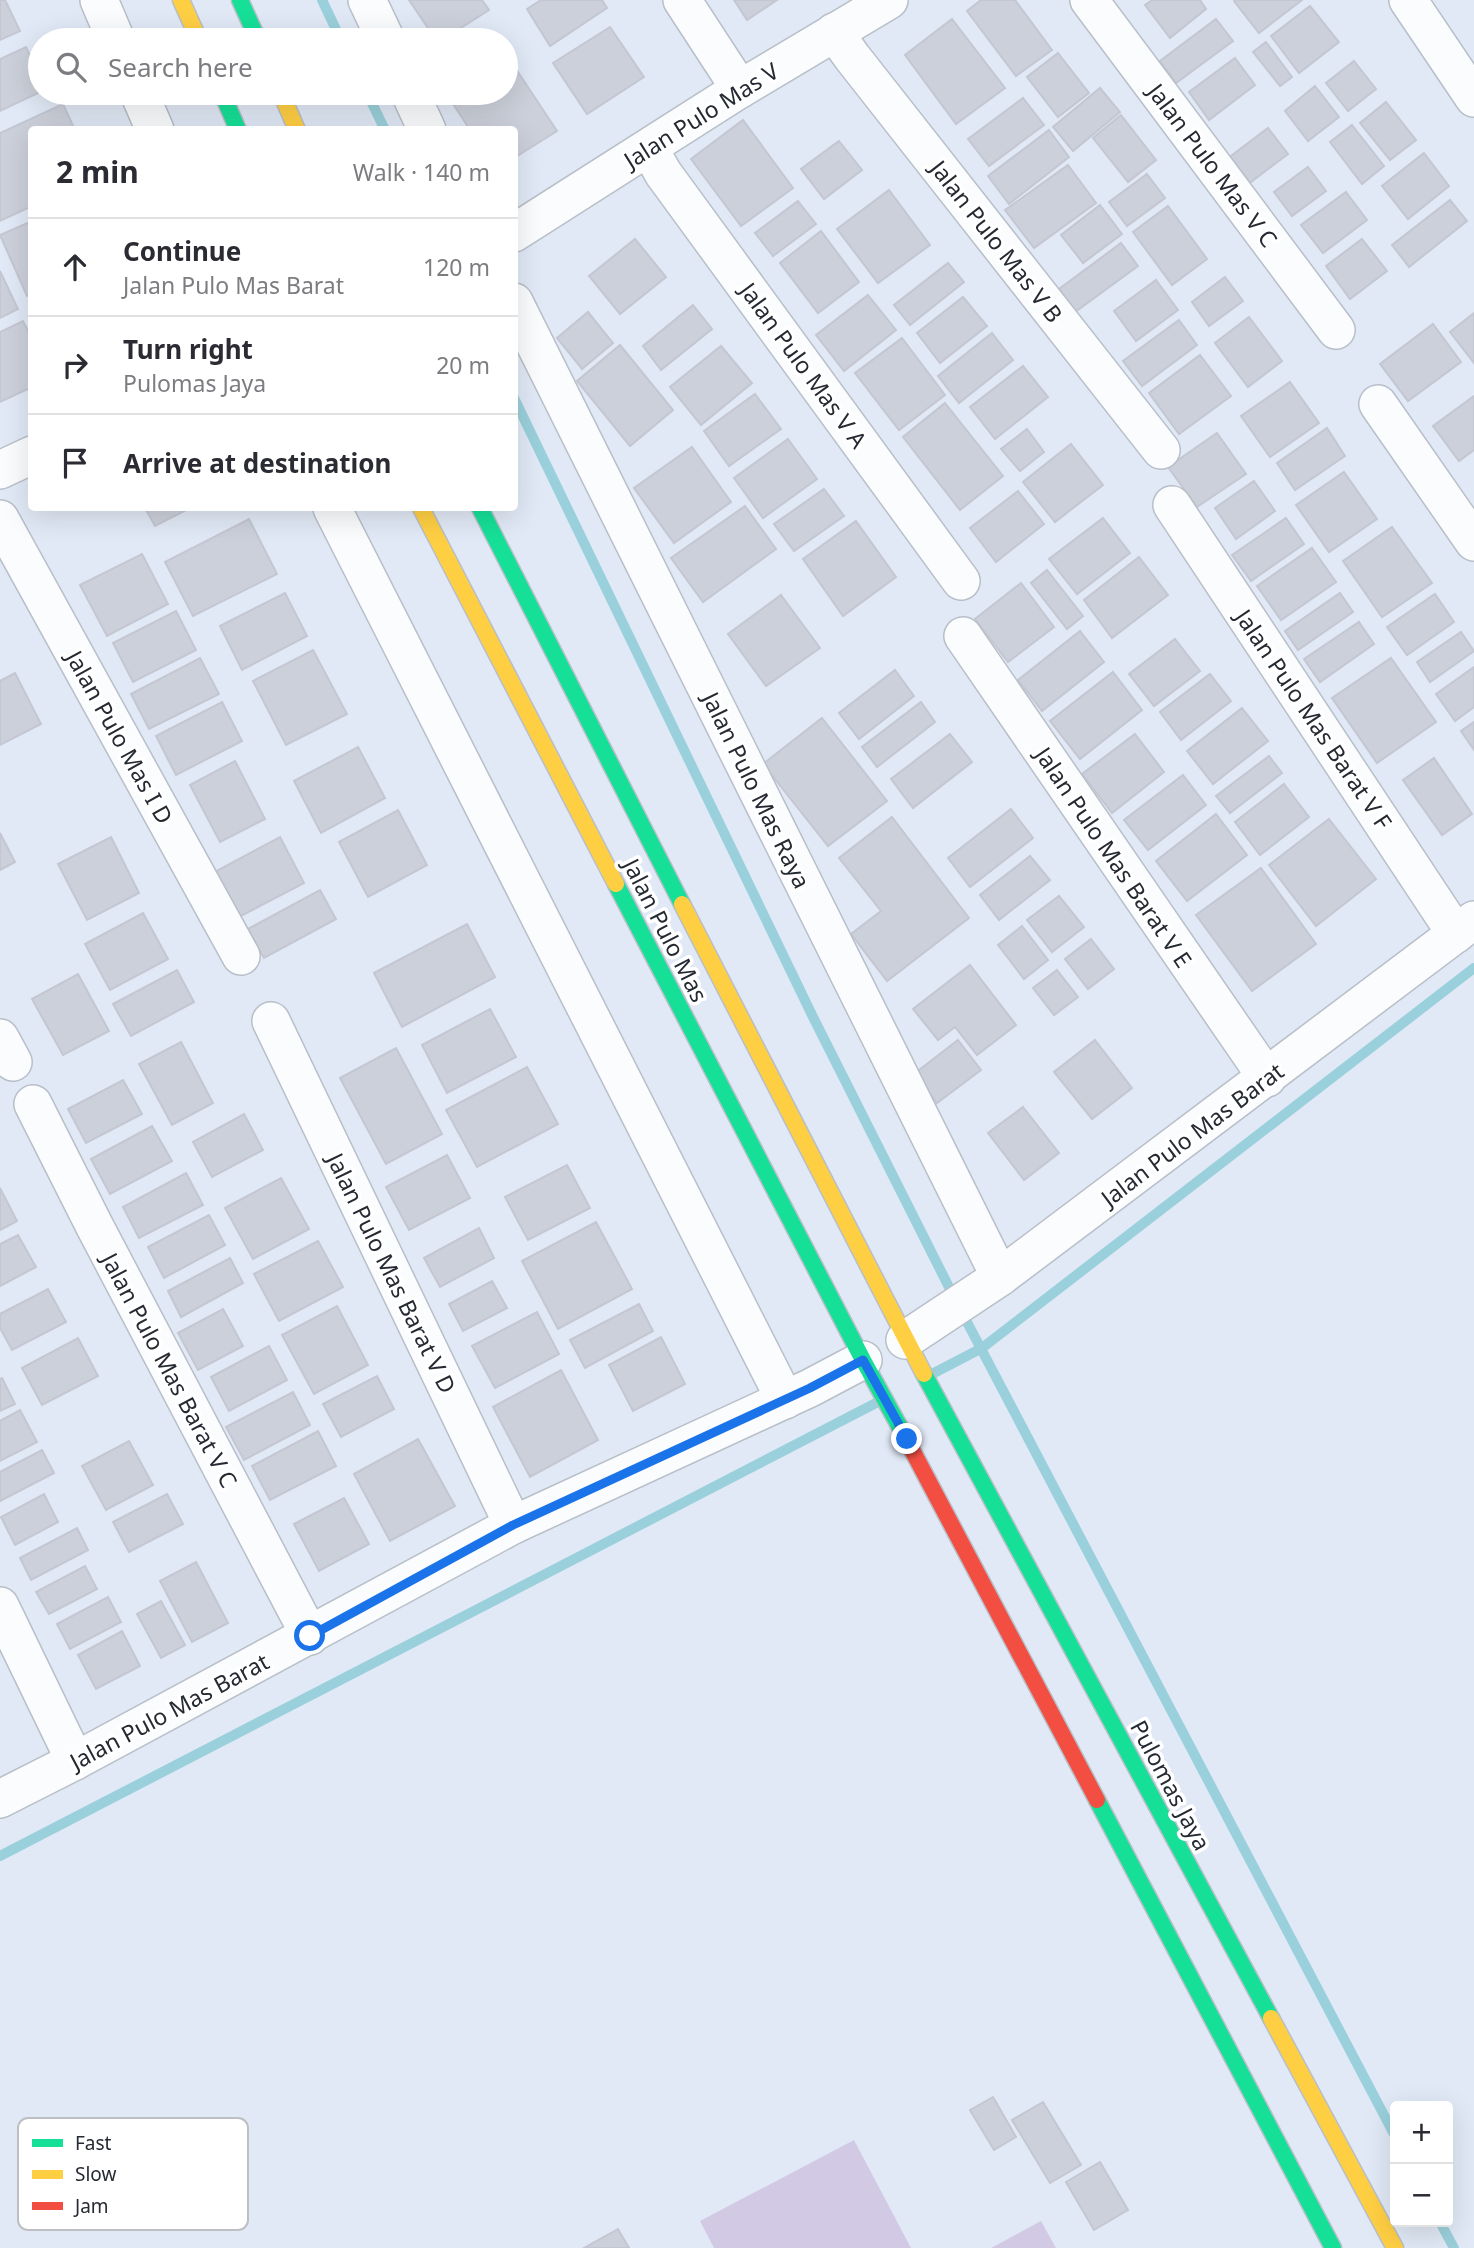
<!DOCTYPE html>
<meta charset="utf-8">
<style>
body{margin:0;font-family:"Noto Sans",sans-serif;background:#f7f7f7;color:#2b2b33}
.controls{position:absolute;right:21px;bottom:21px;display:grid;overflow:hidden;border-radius:7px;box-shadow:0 7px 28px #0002}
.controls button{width:63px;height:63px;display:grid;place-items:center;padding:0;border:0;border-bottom:2px solid #e1e1e2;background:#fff;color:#2b2b33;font:35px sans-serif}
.stop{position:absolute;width:21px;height:21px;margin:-16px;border:5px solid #1a73e8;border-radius:50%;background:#fff}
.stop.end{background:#1a73e8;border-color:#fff;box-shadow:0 2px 7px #0008}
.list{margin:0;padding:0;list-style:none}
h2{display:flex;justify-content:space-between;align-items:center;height:91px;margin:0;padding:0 28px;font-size:30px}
h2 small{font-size:23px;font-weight:400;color:#7c7c81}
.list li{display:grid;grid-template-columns:46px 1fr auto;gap:21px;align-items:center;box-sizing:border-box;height:98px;padding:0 28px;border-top:2px solid #e1e1e2}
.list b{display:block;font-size:26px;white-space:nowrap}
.list p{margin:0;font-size:23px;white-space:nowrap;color:#7c7c81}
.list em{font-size:23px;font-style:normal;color:#7c7c81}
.icon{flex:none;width:38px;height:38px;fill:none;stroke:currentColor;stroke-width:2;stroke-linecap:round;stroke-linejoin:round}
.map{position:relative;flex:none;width:1474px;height:2248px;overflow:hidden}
.search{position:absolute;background:#fff;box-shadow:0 7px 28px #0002;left:28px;top:28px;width:490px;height:77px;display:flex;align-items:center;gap:18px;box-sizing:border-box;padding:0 24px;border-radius:38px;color:#7c7c81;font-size:26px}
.panel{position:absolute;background:#fff;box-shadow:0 7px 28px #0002;left:28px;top:126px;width:490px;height:385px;border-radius:7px}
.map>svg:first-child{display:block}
</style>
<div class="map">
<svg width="1474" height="2248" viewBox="0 0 1474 2248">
<rect width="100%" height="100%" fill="#e1e9f6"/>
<g fill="#d2cae4">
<path d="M854 2140 911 2248H714L700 2221Z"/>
<path d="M1041 2221 1056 2248H991Z"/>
</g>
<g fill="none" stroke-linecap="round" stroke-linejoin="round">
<g stroke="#9ad0db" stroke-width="10">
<path d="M322 0 341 40"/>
<path d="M367 93 385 130"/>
<path d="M514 398 812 1015 958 1305 1395 2136"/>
<path d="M932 1374 982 1348 1474 968"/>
<path d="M0 1856 878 1402"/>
<path d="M1440 2222 1454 2248"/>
</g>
</g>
<g fill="#ccd0da" stroke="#c4c7d2" stroke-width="2">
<path d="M0 0H5L20 31 0 40Z"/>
<path d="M409 0H482L489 10 442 40H436Z"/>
<path d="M541 0H602L607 8 550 46 527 9Z"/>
<path d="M734 0H777L747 20Z"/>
<path d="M981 0H1015L1052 50 1016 76 967 11Z"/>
<path d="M1152 0H1200L1206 9 1170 38 1145 5Z"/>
<path d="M1235 0H1302L1259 33 1234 1Z"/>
<path d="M1310 6 1339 42 1299 73 1271 36Z"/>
<path d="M952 19 1005 88 956 124 905 55Z"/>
<path d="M1216 19 1233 41 1176 83 1160 61Z"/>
<path d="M610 27 644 77 587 114 553 63Z"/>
<path d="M1266 42 1292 77 1280 86 1253 52Z"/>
<path d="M26 47 40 78V92L0 111V59Z"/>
<path d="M1058 53 1089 93 1058 117 1027 77Z"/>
<path d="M506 54 557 131 514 158V130H470L446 93H506Z"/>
<path d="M1235 58 1255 85 1209 120 1189 92Z"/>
<path d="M1354 61 1376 89 1348 111 1326 83Z"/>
<path d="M1315 86 1339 117 1308 141 1285 111Z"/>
<path d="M1100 88 1120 112 1073 151 1053 127Z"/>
<path d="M1023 98 1044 125 989 166 968 139Z"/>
<path d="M1386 102 1416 140 1390 160 1360 123Z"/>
<path d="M63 104 75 130H32V206L0 221V133Z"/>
<path d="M1121 115 1156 160 1128 182 1093 138Z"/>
<path d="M743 120 793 188 741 226 691 159Z"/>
<path d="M1352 125 1384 166 1362 184 1330 142Z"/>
<path d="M1268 128 1288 154 1247 185 1227 159Z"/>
<path d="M1049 130 1069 157 1009 204 988 176Z"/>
<path d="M839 141 862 170 824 199 801 169Z"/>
<path d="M1424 153 1449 186 1408 219 1382 186Z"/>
<path d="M1068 165 1096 203 1034 248 1005 210Z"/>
<path d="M1308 167 1326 191 1292 216 1274 192Z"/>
<path d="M1147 174 1165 198 1127 226 1109 202Z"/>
<path d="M889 190 930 245 878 283 837 229Z"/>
<path d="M1346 192 1367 220 1323 253 1301 225Z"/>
<path d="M1450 200 1467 221 1409 267 1392 245Z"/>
<path d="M798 201 816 224 773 256 755 233Z"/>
<path d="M1100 205 1122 234 1083 263 1061 235Z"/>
<path d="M1168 206 1207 259 1172 285 1133 232Z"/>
<path d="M32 221V294L27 296 0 235Z"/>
<path d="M821 231 859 282 818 313 780 263Z"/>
<path d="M635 239 666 277 620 314 589 276Z"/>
<path d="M1362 239 1387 271 1350 299 1326 266Z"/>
<path d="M1121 243 1138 266 1075 312 1059 289Z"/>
<path d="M948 263 964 282 910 325 894 305Z"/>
<path d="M0 271 18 309 0 318Z"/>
<path d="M1225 277 1243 301 1209 326 1192 302Z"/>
<path d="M1156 280 1178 310 1136 341 1114 311Z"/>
<path d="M868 295 896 330 844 371 816 335Z"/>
<path d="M963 297 987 326 940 363 917 333Z"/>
<path d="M693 305 712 329 661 370 643 346Z"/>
<path d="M588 312 613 343 582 369 557 338Z"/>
<path d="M1474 313V363L1450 332Z"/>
<path d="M1249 317 1282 361 1248 387 1215 343Z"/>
<path d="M1179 320 1197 345 1142 386 1123 361Z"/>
<path d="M23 321 32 339V387L0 402V332Z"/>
<path d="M1433 324 1461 362 1408 401 1380 364Z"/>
<path d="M992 333 1013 360 959 403 938 376Z"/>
<path d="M902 338 945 395 899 430 855 373Z"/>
<path d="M620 345 673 410 630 446 577 381Z"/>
<path d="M721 346 752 383 701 425 670 387Z"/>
<path d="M1200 355 1231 396 1179 434 1149 393Z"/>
<path d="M1023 366 1048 397 995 439 970 407Z"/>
<path d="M1290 382 1319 423 1270 457 1241 416Z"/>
<path d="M755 394 781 429 729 466 704 431Z"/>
<path d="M1474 396V450L1459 461 1433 426Z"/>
<path d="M945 403 1003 476 960 510 903 437Z"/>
<path d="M1327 428 1345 456 1295 490 1277 463Z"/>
<path d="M1027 429 1044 452 1020 471 1001 449Z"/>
<path d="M1217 433 1246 474 1197 507 1168 467Z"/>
<path d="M788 439 817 479 763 518 734 478Z"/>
<path d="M1071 444 1103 485 1055 522 1023 482Z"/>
<path d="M692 447 731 502 674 543 634 488Z"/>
<path d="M1344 472 1377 519 1329 552 1296 505Z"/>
<path d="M1254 481 1275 511 1236 539 1215 508Z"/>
<path d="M824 489 844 516 794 551 774 524Z"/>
<path d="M1018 491 1044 524 996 562 970 528Z"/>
<path d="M745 506 776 549 703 602 671 558Z"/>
<path d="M145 508H190L155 526Z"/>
<path d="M1103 518 1130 553 1077 594 1049 559Z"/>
<path d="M1286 518 1304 544 1251 581 1232 555Z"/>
<path d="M249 519 277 574 193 616 165 562Z"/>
<path d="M856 521 896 577 843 616 803 559Z"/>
<path d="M1392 527 1432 583 1382 617 1343 561Z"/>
<path d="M1312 548 1336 582 1281 620 1257 586Z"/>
<path d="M142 554 168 604 107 636 80 585Z"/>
<path d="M1139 557 1168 595 1112 638 1084 600Z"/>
<path d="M1047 570 1083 616 1067 629 1031 583Z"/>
<path d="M1021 583 1054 627 1008 662 975 619Z"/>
<path d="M285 593 307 636 242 670 220 626Z"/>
<path d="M1340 593 1353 612 1298 650 1285 631Z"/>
<path d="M1435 594 1454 622 1407 655 1387 627Z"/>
<path d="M781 595 820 648 766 686 728 634Z"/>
<path d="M176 611 196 650 133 682 113 643Z"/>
<path d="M1359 622 1374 644 1320 682 1304 659Z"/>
<path d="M1080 631 1104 662 1042 711 1018 680Z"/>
<path d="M1461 632 1474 651 1430 682 1417 662Z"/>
<path d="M1175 639 1200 671 1154 706 1129 674Z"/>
<path d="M313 650 347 714 286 745 253 681Z"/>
<path d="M200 658 219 694 149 729 131 694Z"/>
<path d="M1391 658 1436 722 1377 763 1332 698Z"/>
<path d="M1474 667V707L1455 721 1436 694Z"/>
<path d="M895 670 914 696 859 739 839 713Z"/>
<path d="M1113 672 1142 710 1080 759 1050 721Z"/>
<path d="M15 673 41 724 0 745V681Z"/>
<path d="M1210 674 1231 701 1181 740 1160 712Z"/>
<path d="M222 702 242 741 176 775 156 736Z"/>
<path d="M921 702 935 722 877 767 862 747Z"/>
<path d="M1242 708 1268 741 1213 784 1187 751Z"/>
<path d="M822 718 887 801 828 846 763 764Z"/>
<path d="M1474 722V750L1461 731Z"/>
<path d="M950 734 972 762 913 808 891 779Z"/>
<path d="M1135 734 1164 772 1112 813 1082 774Z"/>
<path d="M358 747 385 798 321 833 294 781Z"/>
<path d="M1269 756 1282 773 1230 813 1216 796Z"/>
<path d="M1434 758 1472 814 1442 835 1403 780Z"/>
<path d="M235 761 265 819 220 842 190 785Z"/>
<path d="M1183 775 1206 805 1148 850 1124 820Z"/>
<path d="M1284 784 1309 817 1260 855 1235 822Z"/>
<path d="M1011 809 1033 838 970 887 948 858Z"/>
<path d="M398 810 427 865 368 897 339 842Z"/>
<path d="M1216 814 1247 855 1187 901 1156 861Z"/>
<path d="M892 817 969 918 887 981 851 934 881 911 839 858Z"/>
<path d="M1329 819 1376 879 1316 926 1269 865Z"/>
<path d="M0 833 15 862 0 870Z"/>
<path d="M111 837 139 893 87 920 58 864Z"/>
<path d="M280 837 304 883 235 919 211 874Z"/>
<path d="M1030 856 1050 880 999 920 980 895Z"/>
<path d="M1261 868 1316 944 1252 991 1196 915Z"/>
<path d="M320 890 336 919 264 958 248 929Z"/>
<path d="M1059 896 1084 927 1052 952 1027 920Z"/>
<path d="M143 913 168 959 110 990 85 944Z"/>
<path d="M467 924 495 977 402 1027 374 973Z"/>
<path d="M1022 926 1048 960 1024 979 998 945Z"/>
<path d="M1091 939 1114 969 1088 989 1065 959Z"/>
<path d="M970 965 1016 1025 977 1055 955 1027 938 1040 913 1009Z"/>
<path d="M177 970 194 1002 131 1036 113 1004Z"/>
<path d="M1057 970 1078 997 1054 1015 1033 988Z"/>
<path d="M78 974 109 1031 63 1055 32 999Z"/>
<path d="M490 1009 516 1057 447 1093 422 1045Z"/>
<path d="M958 1040 981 1070 937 1103 914 1074Z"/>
<path d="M1095 1040 1132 1088 1092 1119 1054 1072Z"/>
<path d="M181 1042 213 1103 172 1125 139 1064Z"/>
<path d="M396 1048 442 1134 386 1164 340 1078Z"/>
<path d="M527 1067 558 1124 477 1167 446 1110Z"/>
<path d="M123 1080 142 1114 86 1143 68 1109Z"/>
<path d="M1023 1107 1059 1153 1024 1180 988 1133Z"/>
<path d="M244 1114 263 1150 212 1177 193 1142Z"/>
<path d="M152 1126 172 1161 110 1194 91 1159Z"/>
<path d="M447 1155 470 1198 409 1230 386 1187Z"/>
<path d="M567 1165 590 1208 528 1240 505 1197Z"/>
<path d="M186 1173 203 1205 139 1238 123 1207Z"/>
<path d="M281 1178 309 1229 253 1259 225 1208Z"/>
<path d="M0 1188 17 1221 0 1230Z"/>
<path d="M209 1215 225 1245 164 1278 148 1247Z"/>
<path d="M596 1222 632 1289 558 1329 522 1261Z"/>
<path d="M479 1228 494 1258 440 1287 424 1258Z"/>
<path d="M18 1235 36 1267 0 1286V1244Z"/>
<path d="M318 1241 343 1287 279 1321 254 1274Z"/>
<path d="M230 1258 243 1283 181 1317 168 1291Z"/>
<path d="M492 1281 507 1308 463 1331 449 1304Z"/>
<path d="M48 1289 66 1322 12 1350 0 1328V1314Z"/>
<path d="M639 1304 653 1331 585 1368 570 1340Z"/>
<path d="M337 1306 368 1365 314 1394 282 1335Z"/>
<path d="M223 1309 243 1346 198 1370 178 1333Z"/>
<path d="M537 1312 559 1354 495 1388 472 1346Z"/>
<path d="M661 1337 685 1384 633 1411 609 1365Z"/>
<path d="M78 1338 98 1376 42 1405 22 1368Z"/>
<path d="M269 1346 287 1380 229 1411 211 1377Z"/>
<path d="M561 1370 598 1440 530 1477 493 1407Z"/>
<path d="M377 1376 394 1409 341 1437 323 1404Z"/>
<path d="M2 1378 15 1404 0 1411V1379Z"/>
<path d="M293 1392 310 1425 244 1460 226 1427Z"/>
<path d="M20 1410 37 1442 0 1461V1421Z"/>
<path d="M318 1431 336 1466 270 1500 252 1466Z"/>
<path d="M418 1439 455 1506 390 1541 354 1474Z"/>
<path d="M129 1441 153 1485 106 1510 82 1466Z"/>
<path d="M42 1450 54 1473 0 1501V1472Z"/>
<path d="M44 1494 58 1522 15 1545 1 1517Z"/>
<path d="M167 1494 183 1524 129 1552 113 1522Z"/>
<path d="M344 1498 369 1544 319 1571 294 1524Z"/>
<path d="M77 1528 88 1550 31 1580 20 1558Z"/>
<path d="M196 1562 228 1623 192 1642 160 1581Z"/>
<path d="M85 1566 97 1589 49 1614 36 1592Z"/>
<path d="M108 1597 121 1622 70 1649 57 1624Z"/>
<path d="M161 1601 185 1645 161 1658 137 1614Z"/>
<path d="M122 1631 140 1666 96 1689 78 1655Z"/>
<path d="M993 2097 1016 2137 994 2150 970 2110Z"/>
<path d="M1043 2102 1081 2165 1050 2183 1012 2120Z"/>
<path d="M1100 2162 1128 2210 1094 2230 1066 2182Z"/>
<path d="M618 2229 629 2248H584Z"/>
</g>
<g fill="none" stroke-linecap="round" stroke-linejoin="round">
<g stroke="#b8bfc8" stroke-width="40">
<g id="street">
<path d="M99 0 116 40"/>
<path d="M367 0 386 40"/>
<path d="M682 0 740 89"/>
<path d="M1089 0 1336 330"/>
<path d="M1408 0 1474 98"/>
<path d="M834 32 852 57 1161 450"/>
<path d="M139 93 155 130"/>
<path d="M410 93 427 130"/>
<path d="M649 148 663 173 961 581"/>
<path d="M514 233 740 89 889 0"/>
<path d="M514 302 1000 1277"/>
<path d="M1378 404 1474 542"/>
<path d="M0 470 32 455"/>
<path d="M1172 505 1456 934"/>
<path d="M332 508 785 1400"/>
<path d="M0 519 241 956"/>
<path d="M963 636 1267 1078"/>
<path d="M271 1021 513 1525"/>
<path d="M0 1038 13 1062"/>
<path d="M33 1104 94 1225 310 1636"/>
<path d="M905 1340 1000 1277 1474 920"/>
<path d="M0 1606 75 1761"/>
<path d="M0 1799 75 1761 513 1525 810 1388 863 1360"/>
</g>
</g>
<g stroke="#b8bfc8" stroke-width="19">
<g id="fast">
<path d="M240 0 258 40"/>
<path d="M222 93 238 130"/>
<path d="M480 508 682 904"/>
<path d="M616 884 863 1360 902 1431"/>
<path d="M924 1374 1271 2018"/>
<path d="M1097 1800 1333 2248"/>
</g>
</g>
<g stroke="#b8bfc8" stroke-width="19">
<g id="slow">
<path d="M181 0 199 40"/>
<path d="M281 93 297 130"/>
<path d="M421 508 616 884"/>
<path d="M682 904 924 1374"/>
<path d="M1271 2018 1395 2248"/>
</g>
</g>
<g stroke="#b8bfc8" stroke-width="19">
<path id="jam" d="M902 1431 1097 1800"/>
</g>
<use href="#street" stroke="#fafcfe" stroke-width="37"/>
<use href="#fast" stroke="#16e098" stroke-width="16"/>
<use href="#slow" stroke="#ffcf43" stroke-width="16"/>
<use href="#jam" stroke="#f24e42" stroke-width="16"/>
</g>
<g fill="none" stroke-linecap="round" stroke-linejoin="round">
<path stroke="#1a73e8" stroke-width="9" d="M310 1636 513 1525 810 1388 863 1360 907 1439"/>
</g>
<g text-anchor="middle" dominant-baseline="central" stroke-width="7" stroke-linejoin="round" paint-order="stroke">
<g font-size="23" fill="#252a32" stroke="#fff">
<text transform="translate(701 115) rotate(-32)">Jalan Pulo Mas V</text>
<text transform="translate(1213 165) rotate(53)">Jalan Pulo Mas V C</text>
<text transform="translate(997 241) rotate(52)">Jalan Pulo Mas V B</text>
<text transform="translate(804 365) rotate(54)">Jalan Pulo Mas V A</text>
<text transform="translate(1314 719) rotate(56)">Jalan Pulo Mas Barat V F</text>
<text transform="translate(120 737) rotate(61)">Jalan Pulo Mas I D</text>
<text transform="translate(757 790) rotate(64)">Jalan Pulo Mas Raya</text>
<text transform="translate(1114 857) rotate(56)">Jalan Pulo Mas Barat V E</text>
<text transform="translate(666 930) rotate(63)">Jalan Pulo Mas</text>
<text transform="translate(1192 1134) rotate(-37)">Jalan Pulo Mas Barat</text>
<text transform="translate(392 1273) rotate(64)">Jalan Pulo Mas Barat V D</text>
<text transform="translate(170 1370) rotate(62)">Jalan Pulo Mas Barat V C</text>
<text transform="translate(169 1711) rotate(-28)">Jalan Pulo Mas Barat</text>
<text transform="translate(1171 1785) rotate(62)">Pulomas Jaya</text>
</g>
</g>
<rect x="18" y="2118" width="230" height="112" rx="10" fill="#fff" stroke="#bebfc2" stroke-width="2"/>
<rect x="32" y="2139" width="31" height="8" fill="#16e098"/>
<rect x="32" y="2170" width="31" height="9" fill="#ffcf43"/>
<rect x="32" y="2202" width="31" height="8" fill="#f24e42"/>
<g font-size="19" fill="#252a32">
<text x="75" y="2150">Fast</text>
<text x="75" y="2181">Slow</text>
<text x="75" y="2213">Jam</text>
</g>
</svg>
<div class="controls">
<button>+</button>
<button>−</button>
</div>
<div class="stop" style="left:310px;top:1636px"></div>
<div class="stop end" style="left:907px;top:1439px"></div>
<div class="search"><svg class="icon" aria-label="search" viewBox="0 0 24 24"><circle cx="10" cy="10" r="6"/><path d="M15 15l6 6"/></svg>Search here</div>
<section class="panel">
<h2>2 min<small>Walk · 140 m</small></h2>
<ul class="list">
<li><svg class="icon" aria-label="ahead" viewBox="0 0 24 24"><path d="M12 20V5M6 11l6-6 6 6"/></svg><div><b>Continue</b><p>Jalan Pulo Mas Barat</p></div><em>120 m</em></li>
<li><svg class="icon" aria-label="right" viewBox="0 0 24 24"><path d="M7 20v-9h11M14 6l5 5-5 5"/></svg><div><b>Turn right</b><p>Pulomas Jaya</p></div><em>20 m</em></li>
<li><svg class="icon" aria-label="arrive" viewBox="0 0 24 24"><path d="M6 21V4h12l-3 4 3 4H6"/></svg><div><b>Arrive at destination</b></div></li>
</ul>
</section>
</div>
